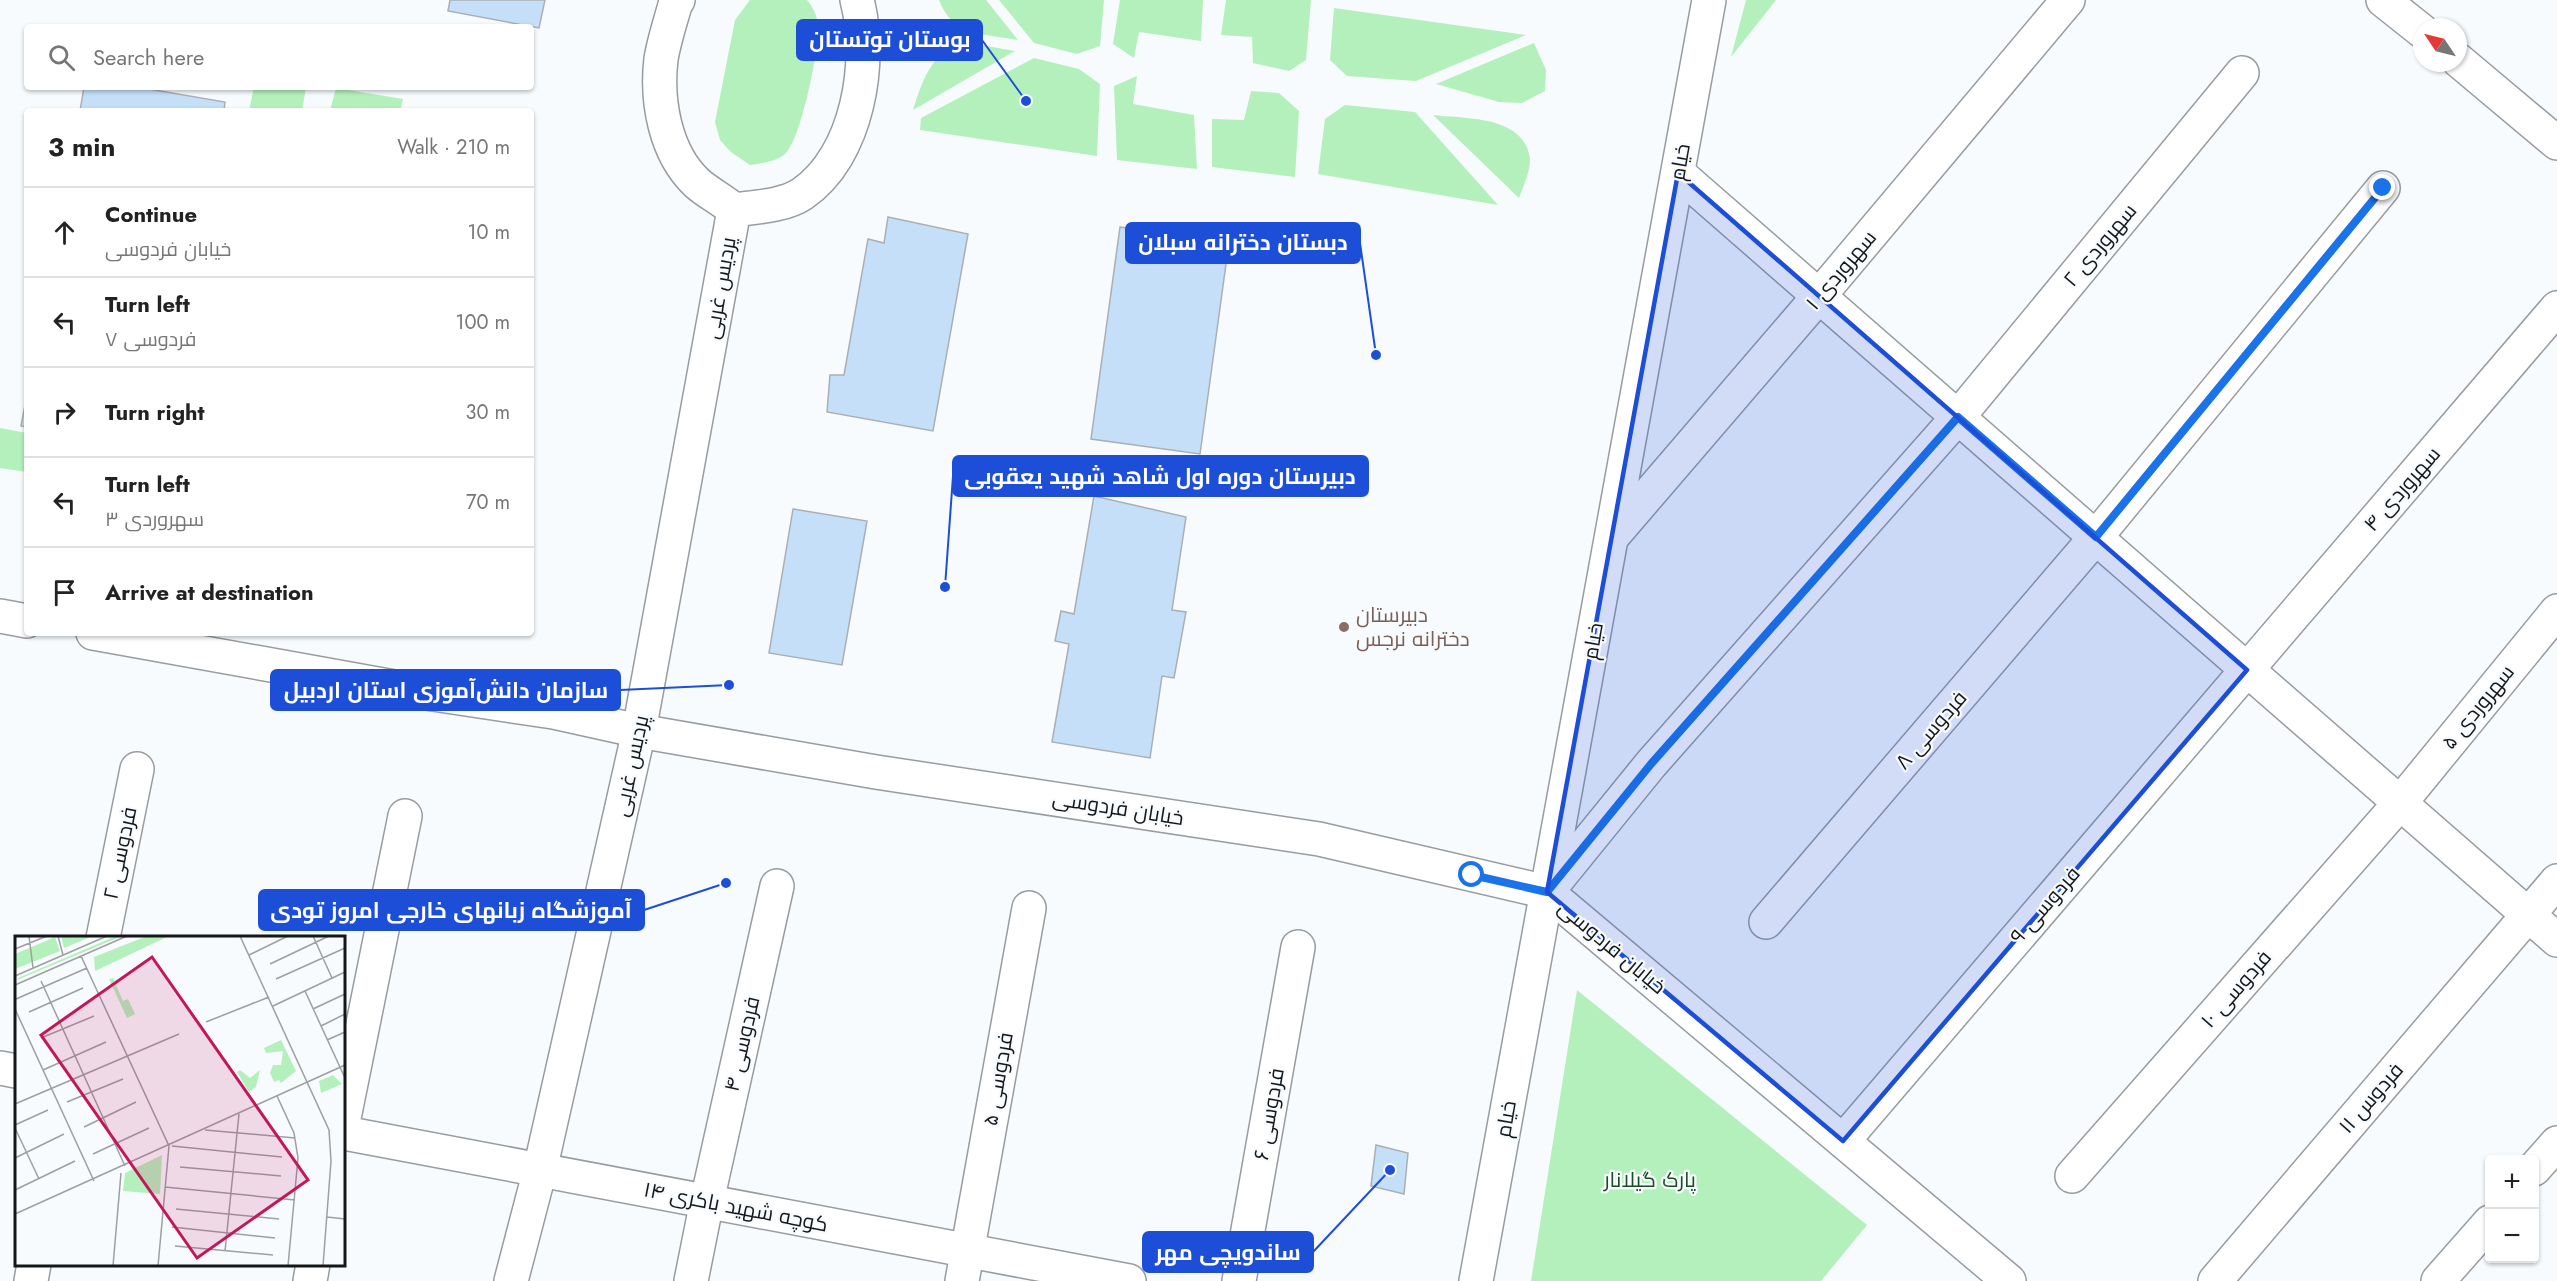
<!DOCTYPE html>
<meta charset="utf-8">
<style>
body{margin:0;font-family:Jost,Cairo,sans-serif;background:#f6f6f6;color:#222}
.controls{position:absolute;right:18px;bottom:18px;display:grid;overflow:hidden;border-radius:6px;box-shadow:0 2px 4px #0004}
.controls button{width:54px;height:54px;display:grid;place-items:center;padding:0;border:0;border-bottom:2px solid #e0e0e0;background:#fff;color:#222;font:30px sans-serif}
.compass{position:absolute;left:2413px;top:18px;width:54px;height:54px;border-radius:50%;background:#fff;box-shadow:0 2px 4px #0004;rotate:305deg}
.stop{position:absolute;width:18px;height:18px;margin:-14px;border:4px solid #1a73e8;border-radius:50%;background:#fff}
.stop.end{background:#1a73e8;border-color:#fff;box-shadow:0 2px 6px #0008}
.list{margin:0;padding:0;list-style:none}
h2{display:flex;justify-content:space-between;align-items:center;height:78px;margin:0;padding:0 24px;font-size:26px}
h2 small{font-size:20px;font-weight:400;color:#767676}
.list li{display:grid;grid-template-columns:39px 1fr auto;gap:18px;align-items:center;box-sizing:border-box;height:90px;padding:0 24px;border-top:2px solid #e0e0e0}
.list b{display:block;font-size:22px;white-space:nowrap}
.list p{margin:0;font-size:20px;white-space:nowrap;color:#767676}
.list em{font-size:20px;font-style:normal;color:#767676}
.icon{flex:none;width:33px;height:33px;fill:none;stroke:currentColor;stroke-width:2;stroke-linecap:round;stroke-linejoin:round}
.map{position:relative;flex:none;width:2557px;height:1281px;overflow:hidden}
.search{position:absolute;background:#fff;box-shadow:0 2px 4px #0004;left:24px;top:24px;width:510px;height:66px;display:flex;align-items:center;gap:15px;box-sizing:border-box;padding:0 21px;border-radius:6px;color:#767676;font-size:22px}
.panel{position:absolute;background:#fff;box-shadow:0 2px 4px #0004;left:24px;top:108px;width:510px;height:528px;border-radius:6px}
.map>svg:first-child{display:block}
</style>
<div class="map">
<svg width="2557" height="1281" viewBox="0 0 2557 1281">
<rect width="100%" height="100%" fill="#f7fbfe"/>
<g fill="#b4f0bb">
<path d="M750 0H807C813 7 817 15 818 25 820 46 801 141 785 154 775 162 763 163 750 165L731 152 720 140 715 122 735 20Z"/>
<path d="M939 0H986L1018 40C985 34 952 36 939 0Z"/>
<path d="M999 0H1104L1100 46 1077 54 1034 43Z"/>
<path d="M1120 0H1203L1201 41 1139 32 1134 58 1113 44Z"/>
<path d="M1226 0H1311L1306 60 1289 71 1253 63 1252 37 1221 35Z"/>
<path d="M1746 0H1776L1731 57Z"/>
<path d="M1334 8 1526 35 1416 81 1347 76 1330 60Z"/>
<path d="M958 41 1015 51 913 110C923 79 929 60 958 41Z"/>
<path d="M1534 43 1546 70 1545 91 1522 103 1499 102 1436 84Z"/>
<path d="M1034 58 1079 69 1100 84 1097 156 920 130 921 118Z"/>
<path d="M1137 76 1133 104 1194 115 1197 169 1117 160 1114 86Z"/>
<path d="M254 87H306L302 111H249Z"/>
<path d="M336 88 403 99 400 111H330Z"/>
<path d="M1251 91 1279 93 1299 111 1295 177 1212 167V119L1244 120Z"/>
<path d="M1345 105 1415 112 1498 205 1318 174 1325 119Z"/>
<path d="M1433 115C1464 119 1520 115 1529 154 1533 167 1523 186 1519 198Z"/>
<path d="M0 428 27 433V472L0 468Z"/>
<path d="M1577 990 1867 1225 1821 1281H1531Z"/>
</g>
<g fill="#c5dff9" stroke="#aaafb4" stroke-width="1.5">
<path d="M450 0H545L539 28 448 11Z"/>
<path d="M84 87H137L225 102 224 111H80Z"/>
<path d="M888 217 968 234 933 431 827 412 830 375H844L868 239 884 243Z"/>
<path d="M1120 227 1229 242 1200 454 1091 439Z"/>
<path d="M27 395V427L21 426Z"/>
<path d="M1094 496 1186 517 1172 610 1186 612 1174 678 1162 676 1150 758 1052 742 1069 644 1055 641 1061 611 1074 614Z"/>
<path d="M793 509 867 521 842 665 769 653Z"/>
<path d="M1376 1145 1408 1153 1404 1194 1371 1186Z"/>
</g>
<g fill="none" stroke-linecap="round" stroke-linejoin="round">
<g stroke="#989ca1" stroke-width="36">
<g id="minor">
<path d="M678 0 675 5C670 23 664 41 661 59 656 101 665 153 697 183 708 193 723 200 734 210 755 207 784 206 802 194 858 156 873 61 857 0"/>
<path d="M2383 0 2422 31"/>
<path d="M2458 60 2557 143"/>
<path d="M1678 173 2557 940"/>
<path d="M1612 537 1819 296 2068 0"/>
<path d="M0 616 27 621"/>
<path d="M93 633 433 694 553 712 639 731 876 772 1319 839 1547 892 2009 1281"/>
<path d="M1547 892 1651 764 1958 417 2242 73"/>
<path d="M1766 922 2096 537 2383 188"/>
<path d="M103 938 137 769"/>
<path d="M0 1068 16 1071"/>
<path d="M344 1118 405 816"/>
<path d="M344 1133 1129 1281"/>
<path d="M1843 1141 2557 308"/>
<path d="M2534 1169 2557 1143"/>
<path d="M2072 1176 2400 803 2557 611"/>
<path d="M31 1281 34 1264"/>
<path d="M310 1281 313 1264"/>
<path d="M511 1281 540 1170 639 731 734 210"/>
<path d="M691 1281 707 1201 777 886"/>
<path d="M962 1281 1029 908"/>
<path d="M1239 1281 1298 947"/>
<path d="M2215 1281 2557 881"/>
<path d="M2438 1281 2490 1222"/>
</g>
</g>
<g stroke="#989ca1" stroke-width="36">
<path id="tertiary" d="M1476 1281 1709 0"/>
</g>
<use href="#minor" stroke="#fff" stroke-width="33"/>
<use href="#tertiary" stroke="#fff" stroke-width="33"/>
</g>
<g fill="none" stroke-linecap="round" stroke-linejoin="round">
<path stroke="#1a73e8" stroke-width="8" d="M1472 875 1547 892 1651 764 1958 417 2096 537 2383 188"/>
</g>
<path fill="#1d4ed8" fill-opacity="0.2" stroke="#1d4ed8" stroke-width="4.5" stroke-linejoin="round" d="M1678 173 2247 670 1843 1141 1547 892Z"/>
<circle fill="#8d6e63" stroke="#f7fbfe" stroke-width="2" cx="1344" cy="627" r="6"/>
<g text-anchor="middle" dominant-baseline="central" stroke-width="4.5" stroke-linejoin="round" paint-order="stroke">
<g font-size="21" fill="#151618" stroke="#f7fbfe">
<text transform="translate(1680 162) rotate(-80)">خیام</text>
<text transform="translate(2100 245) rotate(-50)">سهروردی ۲</text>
<text transform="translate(1841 270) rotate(-50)">سهروردی ۱</text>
<text transform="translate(720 288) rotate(-80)">پردیس غربی</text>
<text transform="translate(2402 489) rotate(-49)">سهروردی ۴</text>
<text transform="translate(1593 641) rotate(-80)">خیام</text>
<text transform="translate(2478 707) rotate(-51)">سهروردی ۵</text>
<text transform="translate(1931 730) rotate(-49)">فردوسی ۸</text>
<text transform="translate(631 766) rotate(-78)">پردیس غربی</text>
<text transform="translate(1118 808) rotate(9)">خیابان فردوسی</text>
<text transform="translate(120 853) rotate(-78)">فردوسی ۲</text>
<text transform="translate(2045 905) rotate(-49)">فردوسی ۹</text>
<text transform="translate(1612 947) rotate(40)">خیابان فردوسی</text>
<text transform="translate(2236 989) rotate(-49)">فردوسی ۱۰</text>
<text transform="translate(742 1044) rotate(-77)">فردوسی ۴</text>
<text transform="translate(998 1079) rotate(-80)">فردوسی ۵</text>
<text transform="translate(2371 1098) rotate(-49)">فردوس ۱۱</text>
<text transform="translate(1269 1114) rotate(-80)">فردوسی ۶</text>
<text transform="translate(1506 1119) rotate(-80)">خیام</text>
<text transform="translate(736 1207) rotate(11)">کوچه شهید باکری ۱۴</text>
</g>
<g font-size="21" fill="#785e54" stroke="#f7fbfe" text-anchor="start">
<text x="1356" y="615">دبیرستان<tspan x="1356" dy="24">دخترانه نرجس</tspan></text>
</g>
<g font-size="21" fill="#1b4d25" stroke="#f7fbfe">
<text x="1650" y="1180">پارک گیلانار</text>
</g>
</g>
<g transform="translate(15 936)">
<rect width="330" height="330" fill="#f7fbfe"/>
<path d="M46 0H78L49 12ZM101 0H107L2 44 3 42ZM132 0H154L80 35 79 21ZM40 1 45 15 0 33V18ZM98 42 108 65 113 63 120 78 112 82 94 43ZM266 104 281 135 266 147 264 144 259 146 255 137 258 129H266L268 115 251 117 249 112ZM225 134 235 142 245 134 241 151 234 156 222 136ZM318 139 327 148 306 157 304 145ZM147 219 145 258 108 255 110 237Z" fill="#b4f0bb"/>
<path fill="none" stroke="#9d9fa2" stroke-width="1.5" d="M14 0 18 32M43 0 48 19M225 0 314 194 316 225 308 330M298 0 317 42M0 13 32 0M234 19 273 0M66 20 154 210 143 330M255 28 314 0M0 40 92 0M261 43 330 12M26 45 110 230M0 49 112 0M290 55 330 142M1 63 72 32M258 70 330 36M0 73 79 245M298 73 330 58M14 76 68 52M191 86 254 61M306 90 330 78M26 102 79 80M312 104 330 96M28 134 91 106M262 160 279 197 283 222 273 330M52 166 108 143M0 168 164 98M0 189 33 174M69 191 121 166M0 192 24 243M190 194 280 202M157 210 267 221M78 218 134 192M0 222 49 198M165 231 266 240M150 251 280 264M0 254 60 225M161 273 264 283M0 278 330 129M312 281 330 283M157 291 260 302M160 310 258 319M210 315 224 178M98 330 106 237"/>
<path fill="#c2185b" fill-opacity="0.15" stroke="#c2185b" stroke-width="3" d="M137 21 293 244 182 322 26 99Z"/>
<rect width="330" height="330" fill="none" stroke="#151618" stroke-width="3"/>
</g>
<path fill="none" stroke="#1d4ed8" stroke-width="2" d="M1026 101L982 40M1376 355L1360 243M945 587L953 476M729 685L620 690M726 883L644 910M1390 1170L1313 1252"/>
<g fill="#1d4ed8" stroke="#f7fbfe" stroke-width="2">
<circle cx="1026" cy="101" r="6"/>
<circle cx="1376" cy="355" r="6"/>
<circle cx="945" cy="587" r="6"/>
<circle cx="729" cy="685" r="6"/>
<circle cx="726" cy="883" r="6"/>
<circle cx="1390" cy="1170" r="6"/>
</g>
<g fill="#1d4ed8" stroke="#1d4ed8" stroke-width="2">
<rect x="797" y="20" width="185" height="40" rx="6"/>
<rect x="1126" y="223" width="234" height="40" rx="6"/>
<rect x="953" y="456" width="415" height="40" rx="6"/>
<rect x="271" y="670" width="349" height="40" rx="6"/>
<rect x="259" y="890" width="385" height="40" rx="6"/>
<rect x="1143" y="1232" width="170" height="40" rx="6"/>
</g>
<g font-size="22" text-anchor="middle" font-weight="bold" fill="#fff">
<text x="890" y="47">بوستان توتستان</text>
<text x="1243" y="250">دبستان دخترانه سبلان</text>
<text x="1160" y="484">دبیرستان دوره اول شاهد شهید یعقوبی</text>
<text x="446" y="698">سازمان دانش‌آموزی استان اردبیل</text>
<text x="451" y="918">آموزشگاه زبانهای خارجی امروز تودی</text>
<text x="1228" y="1260">ساندویچی مهر</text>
</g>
</svg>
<div class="controls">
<button>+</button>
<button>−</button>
</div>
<svg class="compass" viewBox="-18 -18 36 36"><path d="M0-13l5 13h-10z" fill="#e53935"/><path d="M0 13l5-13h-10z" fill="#767676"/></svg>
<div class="stop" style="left:1472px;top:875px"></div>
<div class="stop end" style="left:2383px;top:188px"></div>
<div class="search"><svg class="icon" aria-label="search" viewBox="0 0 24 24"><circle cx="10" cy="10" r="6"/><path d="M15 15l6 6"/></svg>Search here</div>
<section class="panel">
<h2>3 min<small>Walk · 210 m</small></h2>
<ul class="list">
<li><svg class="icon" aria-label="ahead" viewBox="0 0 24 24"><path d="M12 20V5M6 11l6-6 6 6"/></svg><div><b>Continue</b><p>خیابان فردوسی</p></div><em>10 m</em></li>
<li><svg class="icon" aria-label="left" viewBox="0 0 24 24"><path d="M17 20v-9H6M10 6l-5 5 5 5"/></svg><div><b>Turn left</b><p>فردوسی ۷</p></div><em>100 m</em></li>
<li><svg class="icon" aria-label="right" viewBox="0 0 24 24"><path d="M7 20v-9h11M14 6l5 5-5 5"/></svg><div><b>Turn right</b></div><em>30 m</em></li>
<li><svg class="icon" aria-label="left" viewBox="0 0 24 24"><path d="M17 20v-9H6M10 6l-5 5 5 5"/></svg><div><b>Turn left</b><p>سهروردی ۳</p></div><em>70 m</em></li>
<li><svg class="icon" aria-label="arrive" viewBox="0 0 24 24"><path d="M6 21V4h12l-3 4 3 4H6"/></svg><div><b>Arrive at destination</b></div></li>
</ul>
</section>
</div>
